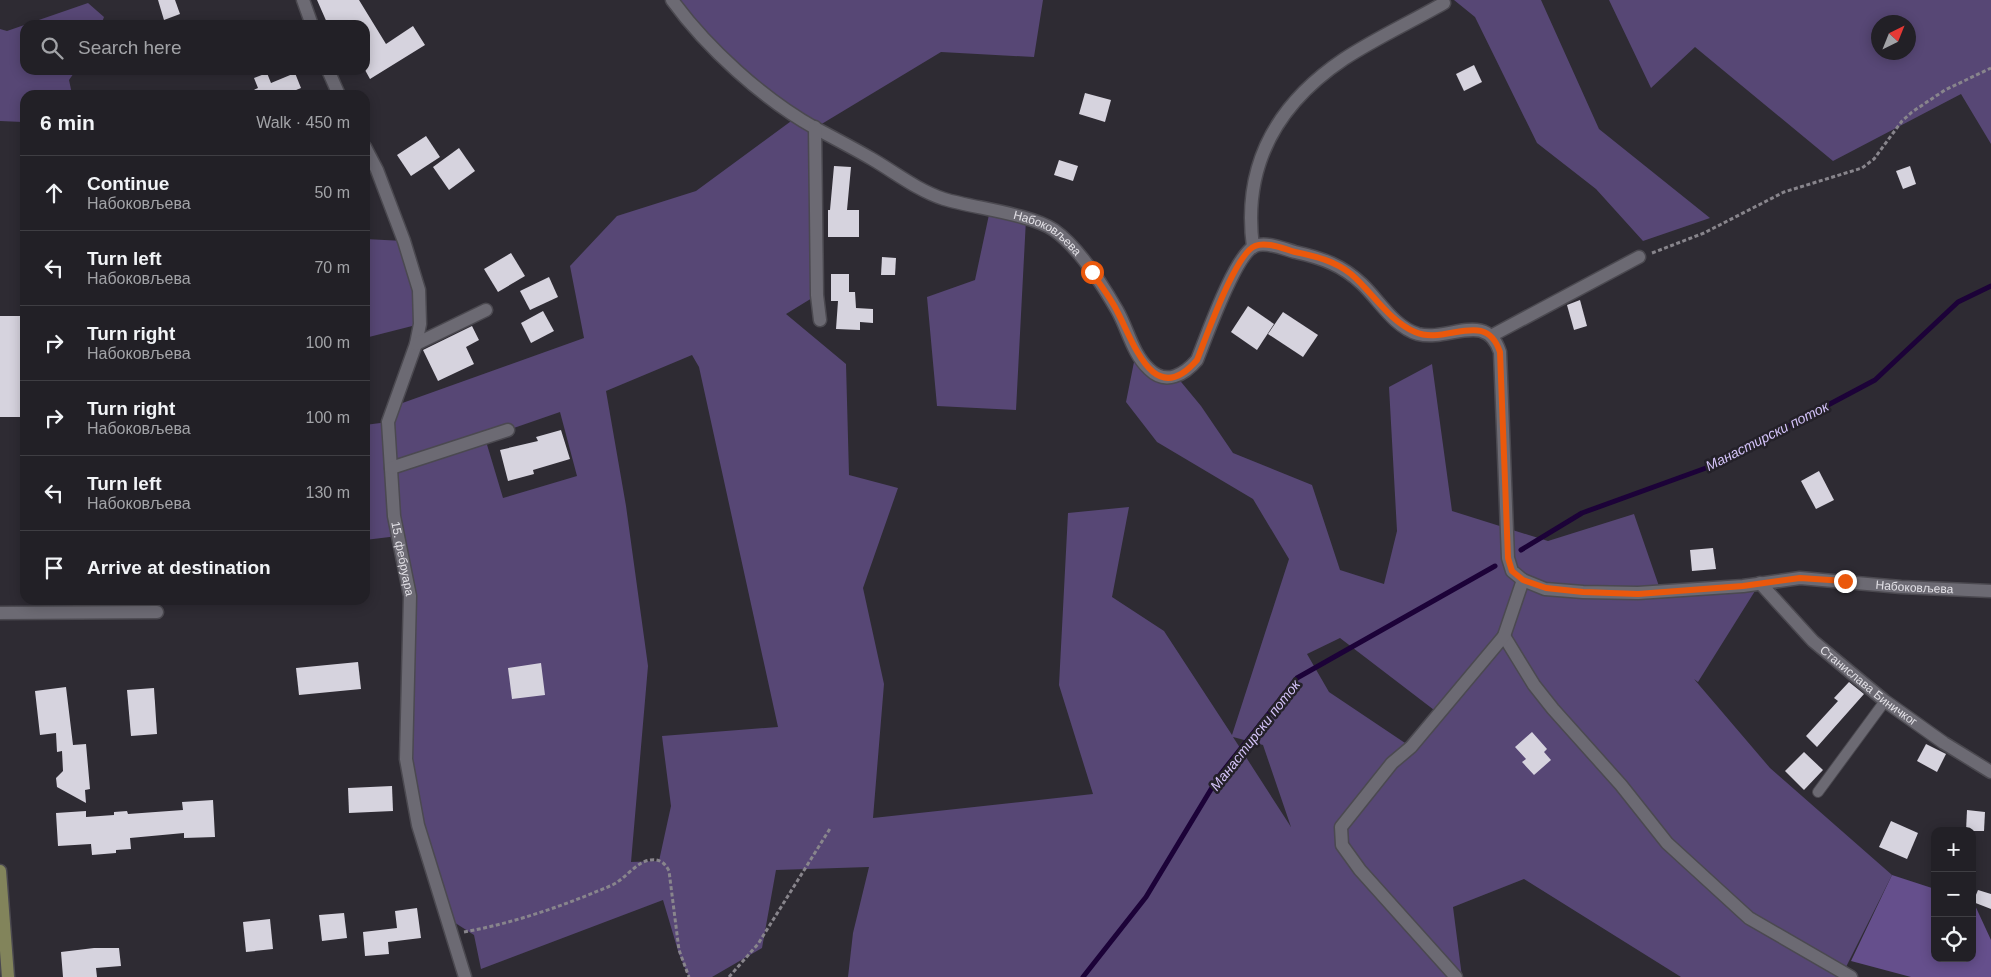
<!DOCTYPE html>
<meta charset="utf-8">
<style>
body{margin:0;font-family:Helvetica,sans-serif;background:#2a282e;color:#f1f3f6}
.controls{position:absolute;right:15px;bottom:15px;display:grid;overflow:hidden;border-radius:10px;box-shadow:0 2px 12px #0003}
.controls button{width:45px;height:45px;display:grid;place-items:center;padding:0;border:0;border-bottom:1px solid #3f3e43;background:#222026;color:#f1f3f6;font:25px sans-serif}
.compass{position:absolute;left:1871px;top:15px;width:45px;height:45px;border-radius:50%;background:#222026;box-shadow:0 2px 12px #0003;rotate:43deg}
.stop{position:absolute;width:15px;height:15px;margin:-11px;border:4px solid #ea580c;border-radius:50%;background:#fff}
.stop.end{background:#ea580c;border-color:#fff;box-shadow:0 1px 5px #0008}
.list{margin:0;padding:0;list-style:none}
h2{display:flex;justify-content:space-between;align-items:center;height:65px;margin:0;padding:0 20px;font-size:21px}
h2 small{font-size:16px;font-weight:400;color:#a2a3a7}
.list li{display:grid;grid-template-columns:32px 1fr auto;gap:15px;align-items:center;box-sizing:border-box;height:75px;padding:0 20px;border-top:1px solid #3f3e43}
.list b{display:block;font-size:19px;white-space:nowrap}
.list p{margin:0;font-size:16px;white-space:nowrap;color:#a2a3a7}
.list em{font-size:16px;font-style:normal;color:#a2a3a7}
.icon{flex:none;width:28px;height:28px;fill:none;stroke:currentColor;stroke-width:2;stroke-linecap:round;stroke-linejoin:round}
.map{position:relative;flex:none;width:1991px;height:977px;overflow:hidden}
.search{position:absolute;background:#222026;box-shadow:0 2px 12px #0003;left:20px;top:20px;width:350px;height:55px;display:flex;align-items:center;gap:12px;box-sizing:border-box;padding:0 18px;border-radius:15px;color:#a2a3a7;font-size:19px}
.panel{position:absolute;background:#222026;box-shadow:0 2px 12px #0003;left:20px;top:90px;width:350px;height:515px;border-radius:15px}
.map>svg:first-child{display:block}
</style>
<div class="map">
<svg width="1991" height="977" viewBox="0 0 1991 977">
<rect width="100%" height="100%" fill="#2e2b33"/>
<g fill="#574775" fill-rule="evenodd">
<path d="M672 0H1043L1034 57 941 52 815 128 817 295 786 314 846 364 849 475 898 488 863 588 884 684 873 818 1093 794 1059 685 1068 513 1129 507 1112 597 1164 631 1232 735 1289 559 1253 499 1157 442 1126 402 1136 352 1150 370 1177 377 1201 406 1233 453 1312 485 1340 570 1384 584 1397 531 1389 387 1432 364 1452 511 1548 541 1634 514 1661 592 1760 583 1698 682 1694 679 1770 768 1892 875 1841 977H1681L1524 879 1453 907 1462 977H848L853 933 869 867 776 870 762 948 712 977H689L679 954 663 900 481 969 474 935 446 917 406 759V577L398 536 365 540V425L388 422 394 406 584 338 570 266 617 216 696 191 798 116 754 84ZM692 355 699 367 778 727 662 736 671 806 659 861 631 862 648 666 626 506 606 391ZM560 412 577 476 503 498 485 438ZM1340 638 1438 713 1411 747 1329 692 1307 654ZM1233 737 1263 745 1291 827Z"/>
<path d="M1454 0H1541L1599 129 1710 218 1643 241 1596 189 1537 143 1475 17Z"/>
<path d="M1609 0H1991V144L1961 94 1833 161 1695 47 1651 88ZM1878 22H1908V52H1878Z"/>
<path d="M88 3 104 17 101 25H25V70H76L69 80 72 94 79 95H25V125L23 122 0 121V29L7 31Z"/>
<path d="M990 210 1026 219 1016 410 937 406 927 297 975 280Z"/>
<path d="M365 239 404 241 420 324 365 338Z"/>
</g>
<path fill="#654f8c" d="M1892 875 1935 889V958H1972L1973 901 1991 940V977H1911L1851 961Z"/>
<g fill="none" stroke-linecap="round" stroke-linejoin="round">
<g stroke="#1c0238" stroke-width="5">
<path d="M1521 550 1582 513 1717 464 1875 380 1958 302 1991 286"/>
<path d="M1083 977 1146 897 1219 776 1297 678 1495 566"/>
</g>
</g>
<g fill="#d6d3de">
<path d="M158 0H175L180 14 164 20Z"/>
<path d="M317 0H359L386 44 413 26 425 45 370 79 365 70V25H328Z"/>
<path d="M1474 65 1482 82 1464 91 1456 74Z"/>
<path d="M267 73 271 83 295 73 301 88 284 95H243L258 88 254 78Z"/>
<path d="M1085 93 1111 100 1105 122 1079 114Z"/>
<path d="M426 136 440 157 411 176 397 155Z"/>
<path d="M459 148 475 171 449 190 433 167Z"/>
<path d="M1059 160 1078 166 1073 181 1054 175Z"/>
<path d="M834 166 851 167 847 210H859V237H828V210H830Z"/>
<path d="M1910 166 1916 184 1903 189 1896 171Z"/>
<path d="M511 253 525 276 498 292 484 269Z"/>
<path d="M882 257 896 258 895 275H881Z"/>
<path d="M831 274H849V292H855L856 308 873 309V323L860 322V330L836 329 838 301H831Z"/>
<path d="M549 277 558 297 530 310 520 291Z"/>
<path d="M1580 300 1587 326 1574 330 1567 305Z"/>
<path d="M1248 306 1274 324 1257 350 1231 332Z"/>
<path d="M543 311 554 331 531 343 521 323Z"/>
<path d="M1283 312 1318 335 1303 357 1268 334Z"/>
<rect x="0" y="316" width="25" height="101"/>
<path d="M472 326 479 340 466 347 474 364 438 381 423 350Z"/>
<path d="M561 430 570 459 533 470 534 474 508 481 500 450 538 441 536 437Z"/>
<path d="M1819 471 1834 500 1816 509 1801 481Z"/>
<path d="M1713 548 1716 569 1692 571 1690 550Z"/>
<path d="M358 662 361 689 299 695 296 668Z"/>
<path d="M541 663 545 695 512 699 508 668Z"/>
<path d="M1849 682 1864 694 1817 747 1806 736 1838 701 1834 698Z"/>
<path d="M66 687 73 745 86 744 90 789 85 790 86 803 57 787 56 778 63 771 62 751 57 752 56 733 40 735 35 691Z"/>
<path d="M154 688 157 734 131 736 127 690Z"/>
<path d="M1532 732 1547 749 1544 752 1551 760 1534 775 1522 762 1526 759 1515 747Z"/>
<path d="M1926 744 1946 754 1937 772 1917 761Z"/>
<path d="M1804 752 1823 770 1804 790 1785 771Z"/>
<path d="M392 786 393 811 349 813 348 788Z"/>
<path d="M213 800 215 837 184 838V833L130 838 131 849 116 850V853L92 855 91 844 58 846 56 813 86 811V817L114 815V812L127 811 128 814 183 810 182 802Z"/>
<path d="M1967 810 1985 812 1984 831H1966Z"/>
<path d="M1891 821 1918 833 1907 859 1879 847Z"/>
<path d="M1978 890 1991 894V909L1973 902Z"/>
<path d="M417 908 421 938 388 942 389 954 365 956 363 932 397 928 395 911Z"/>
<path d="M344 913 347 938 322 941 319 915Z"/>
<path d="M270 919 273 949 246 952 243 922Z"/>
<path d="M94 948H119L121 966 96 968 97 977H63L61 952Z"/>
</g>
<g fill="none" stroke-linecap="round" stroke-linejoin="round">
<g stroke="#4b4950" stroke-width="12">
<path id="service" d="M1818 792 1885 701"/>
</g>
<g stroke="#4b4950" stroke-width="15">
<g id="minor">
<path d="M303 0 312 25"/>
<path id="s1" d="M672 0C707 48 763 99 815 128 834 138 853 148 872 159 896 173 917 190 944 199 973 208 1031 214 1054 230 1078 247 1102 284 1117 310 1128 329 1132 353 1149 369 1166 386 1185 374 1197 360 1206 338 1235 254 1255 246 1266 241 1284 249 1295 252 1322 258 1342 265 1362 284 1379 300 1394 327 1418 334 1449 342 1486 310 1500 352L1508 558 1512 571 1523 580 1545 589 1583 592 1638 593 1743 586 1800 578 1901 587 1991 591"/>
<path d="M328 70 339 95"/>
<path d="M815 127 817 295 820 320"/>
<path id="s2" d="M365 147 377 170 404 241 419 290 420 324 416 344 388 422 394 516 410 596 406 759 418 825 465 977"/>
<path d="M1253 247C1242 165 1277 104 1344 59 1376 38 1411 22 1444 3"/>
<path d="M1491 336 1639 257"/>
<path d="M416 344 486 310"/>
<path d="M391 468 508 430"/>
<path id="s3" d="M1760 583 1813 641 1885 701 1944 743 1991 772"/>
<path d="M0 613 157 612"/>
<path d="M1504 636 1534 685 1553 709 1621 785 1667 843 1749 918 1851 977"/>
<path d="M1456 977 1360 870 1342 845 1341 827 1392 763 1411 747 1504 636 1523 580"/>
</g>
</g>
<g stroke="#4b4950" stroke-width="15">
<path id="secondary" d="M0 871 8 977"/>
</g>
<g stroke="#88858c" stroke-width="3" stroke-dasharray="4 2.5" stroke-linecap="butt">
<path d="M1652 253 1704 233 1784 192 1862 168 1874 159 1902 121 1912 112 1945 90 1991 68"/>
<path d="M464 932C514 923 563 906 610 886 624 881 636 861 651 860 660 859 665 863 669 871L679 950 689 977"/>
<path d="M729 977 758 944 831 827"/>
</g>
<use href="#service" stroke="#6c6a73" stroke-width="10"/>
<use href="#minor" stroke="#6c6a73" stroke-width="12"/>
<use href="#secondary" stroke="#82845b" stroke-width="12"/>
</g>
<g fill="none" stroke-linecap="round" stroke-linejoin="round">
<path stroke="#ea580c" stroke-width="6" d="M1092 272C1100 285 1110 297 1117 311 1134 343 1154 410 1197 360 1206 338 1235 254 1255 246 1266 241 1284 249 1295 252 1315 256 1335 261 1351 274 1372 292 1389 321 1415 332 1446 346 1485 308 1500 352L1508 558 1512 571 1523 580 1546 588 1583 592 1638 594 1743 586 1800 578 1845 581"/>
</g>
<g text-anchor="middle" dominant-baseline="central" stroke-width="5" stroke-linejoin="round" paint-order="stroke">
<g font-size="12" fill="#e2e0e6" stroke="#242129">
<text stroke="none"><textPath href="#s1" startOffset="451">Набоковљева</textPath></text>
<text stroke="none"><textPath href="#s2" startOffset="428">15. фебруара</textPath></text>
<text stroke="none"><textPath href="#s1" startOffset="1725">Набоковљева</textPath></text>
<text stroke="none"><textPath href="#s3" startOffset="150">Станислава Биничког</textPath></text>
</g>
<g font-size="14" font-style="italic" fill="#d4c3f9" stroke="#242129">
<text transform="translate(1767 436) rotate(-27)">Манастирски поток</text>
<text transform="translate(1255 735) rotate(-52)">Манастирски поток</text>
</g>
</g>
</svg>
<div class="controls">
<button>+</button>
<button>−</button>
<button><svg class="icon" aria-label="locate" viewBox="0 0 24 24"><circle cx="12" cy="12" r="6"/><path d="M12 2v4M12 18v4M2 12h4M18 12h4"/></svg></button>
</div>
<svg class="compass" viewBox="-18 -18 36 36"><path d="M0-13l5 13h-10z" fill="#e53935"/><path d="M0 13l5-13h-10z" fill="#a2a3a7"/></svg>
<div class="stop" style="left:1092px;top:272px"></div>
<div class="stop end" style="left:1845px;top:581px"></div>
<div class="search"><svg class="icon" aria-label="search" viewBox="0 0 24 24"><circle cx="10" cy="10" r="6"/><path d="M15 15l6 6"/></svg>Search here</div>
<section class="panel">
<h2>6 min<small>Walk · 450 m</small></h2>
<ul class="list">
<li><svg class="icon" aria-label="ahead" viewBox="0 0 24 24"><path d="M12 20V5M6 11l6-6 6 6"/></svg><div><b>Continue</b><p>Набоковљева</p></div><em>50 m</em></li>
<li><svg class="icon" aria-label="left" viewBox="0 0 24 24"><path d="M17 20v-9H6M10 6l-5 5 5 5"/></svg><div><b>Turn left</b><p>Набоковљева</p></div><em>70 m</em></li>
<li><svg class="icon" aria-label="right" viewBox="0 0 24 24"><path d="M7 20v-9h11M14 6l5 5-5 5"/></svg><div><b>Turn right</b><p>Набоковљева</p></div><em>100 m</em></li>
<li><svg class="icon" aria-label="right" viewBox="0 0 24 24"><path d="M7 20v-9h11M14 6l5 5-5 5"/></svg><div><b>Turn right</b><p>Набоковљева</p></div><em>100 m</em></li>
<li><svg class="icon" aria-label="left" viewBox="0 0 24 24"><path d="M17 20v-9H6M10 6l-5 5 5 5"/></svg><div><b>Turn left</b><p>Набоковљева</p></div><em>130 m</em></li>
<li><svg class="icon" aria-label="arrive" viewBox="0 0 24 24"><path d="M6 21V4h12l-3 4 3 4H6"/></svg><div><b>Arrive at destination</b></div></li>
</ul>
</section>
</div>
